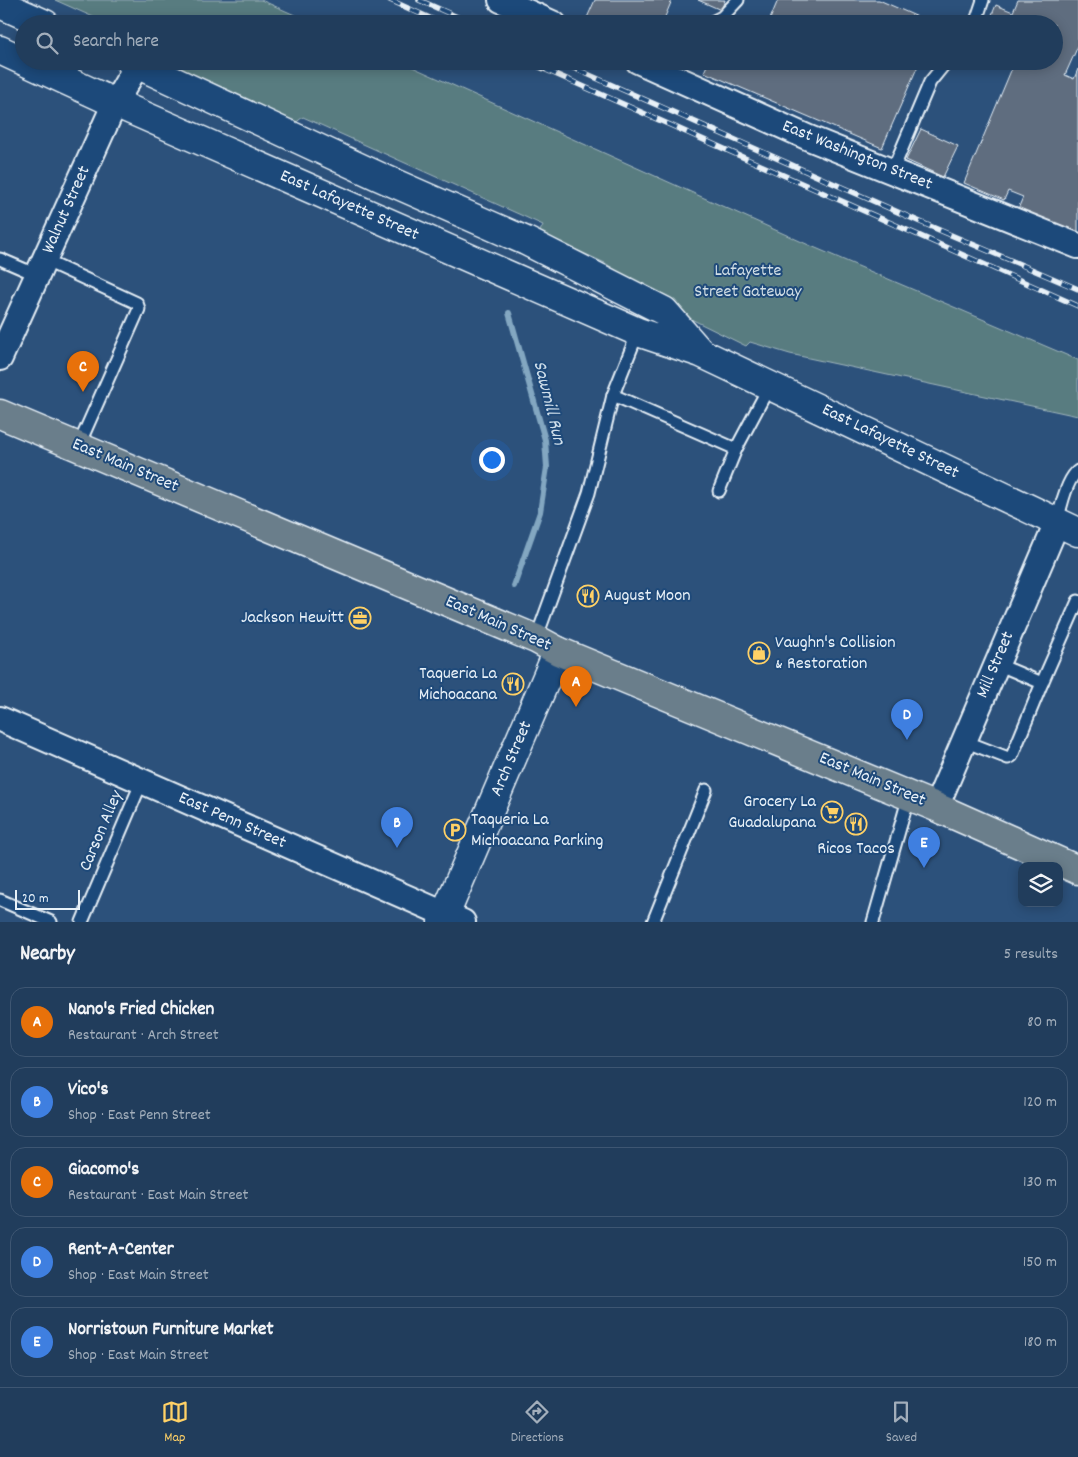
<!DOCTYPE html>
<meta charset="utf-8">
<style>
body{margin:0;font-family:Dekko,sans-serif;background:#2d4865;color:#f1f3f6}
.controls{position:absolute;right:15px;bottom:15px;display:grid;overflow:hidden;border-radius:10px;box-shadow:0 2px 12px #0003}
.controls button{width:45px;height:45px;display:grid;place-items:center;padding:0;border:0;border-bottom:1px solid #3e5672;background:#213d5c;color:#f1f3f6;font:25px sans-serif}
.scale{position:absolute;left:15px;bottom:12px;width:65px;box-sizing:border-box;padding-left:5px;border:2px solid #e8f1f8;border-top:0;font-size:14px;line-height:18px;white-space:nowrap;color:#e8f1f8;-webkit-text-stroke:4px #1f4a7a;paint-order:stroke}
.you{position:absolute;left:491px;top:459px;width:18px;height:18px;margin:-12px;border:4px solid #fff;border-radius:50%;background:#1a73e8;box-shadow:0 0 0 8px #1a73e833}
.badge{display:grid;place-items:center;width:32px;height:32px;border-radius:50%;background:#ffd166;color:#fff;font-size:16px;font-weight:700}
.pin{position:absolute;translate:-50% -41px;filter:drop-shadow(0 1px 2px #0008)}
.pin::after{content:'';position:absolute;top:26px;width:18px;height:15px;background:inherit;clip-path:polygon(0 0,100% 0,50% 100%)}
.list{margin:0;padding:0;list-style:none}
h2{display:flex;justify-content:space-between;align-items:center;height:65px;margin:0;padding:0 20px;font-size:21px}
h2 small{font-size:16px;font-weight:400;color:#a2aebb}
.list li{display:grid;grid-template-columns:32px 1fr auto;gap:15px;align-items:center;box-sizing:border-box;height:70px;margin:0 10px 10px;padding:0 10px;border:1px solid #3e5672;border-radius:15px}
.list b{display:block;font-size:19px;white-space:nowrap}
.list p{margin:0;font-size:16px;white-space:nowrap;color:#a2aebb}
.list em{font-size:16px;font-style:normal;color:#a2aebb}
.icon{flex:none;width:28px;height:28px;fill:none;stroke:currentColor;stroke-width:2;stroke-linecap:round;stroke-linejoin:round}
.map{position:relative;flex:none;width:1078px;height:922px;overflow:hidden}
.search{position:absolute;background:#213d5c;box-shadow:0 2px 12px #0003;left:15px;right:15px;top:15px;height:55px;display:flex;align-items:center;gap:12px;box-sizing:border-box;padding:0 18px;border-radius:28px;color:#a2aebb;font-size:19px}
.sheet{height:465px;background:#213d5c}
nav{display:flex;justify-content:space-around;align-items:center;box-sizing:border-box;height:70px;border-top:1px solid #3e5672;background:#213d5c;font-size:14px;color:#a2aebb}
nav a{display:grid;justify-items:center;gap:2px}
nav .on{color:#ffd166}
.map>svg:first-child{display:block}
</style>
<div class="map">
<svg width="1078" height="922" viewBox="0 0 1078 922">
<rect width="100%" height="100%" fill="#2c517b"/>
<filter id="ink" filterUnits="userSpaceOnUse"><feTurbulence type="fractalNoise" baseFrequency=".02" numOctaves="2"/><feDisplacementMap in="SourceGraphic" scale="10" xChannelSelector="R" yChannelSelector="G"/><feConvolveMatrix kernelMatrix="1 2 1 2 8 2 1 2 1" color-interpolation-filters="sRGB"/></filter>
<g filter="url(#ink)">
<g fill="#587b80" stroke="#a0b6bc">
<path d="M55 0H261L315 24H109Z"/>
<path d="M151 61H399L811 246 1078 360V416L790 354 750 342 746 346 691 319 605 263 539 233 543 225 303 117 294 124Z"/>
</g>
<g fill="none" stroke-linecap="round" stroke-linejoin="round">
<path stroke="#83a7c1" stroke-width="6" d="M509 313 545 440 547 467 540 512 514 586"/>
</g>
<g fill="#5f6d7f" stroke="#e8f1f8">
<path d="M595 0H672L662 24H594L586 20Z"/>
<path d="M698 0H725L721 10Z"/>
<path d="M778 0H879L934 24H768Z"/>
<path d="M1018 0H1078V46L1065 75 1074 79 1078 69V234L1018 209 1023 197 1008 191 1004 200 964 183 1015 61H1054V24H988L996 5 1013 12Z"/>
<path d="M709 61H920L882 148 704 72Z"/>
<path d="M921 129 958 146 943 177 906 160Z"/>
</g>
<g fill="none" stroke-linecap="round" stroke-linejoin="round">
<g stroke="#e8f1f8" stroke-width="15">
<g id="service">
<path d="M708 24 722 17 738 0"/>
<path d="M975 24 983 0"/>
<path d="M892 172 930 82 947 61"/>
<path d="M0 259 37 275"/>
<path d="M44 260 137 303 139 309 78 447"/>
<path d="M613 395 736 449 719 491"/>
<path d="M736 449 770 385"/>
<path d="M1057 523C1060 509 1067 478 1078 471"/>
<path d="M536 639 589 493 613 395 638 332"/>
<path d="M997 664 1042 683 1078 601"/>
<path d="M964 741 1008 758 1012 756 1042 683"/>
<path d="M0 900 51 922"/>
<path d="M82 922 142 781"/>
<path d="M653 922 706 790"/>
<path d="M873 922 909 796"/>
</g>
</g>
<g stroke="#e8f1f8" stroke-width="28">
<g id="minor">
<path d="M501 0 554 24"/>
<path d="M638 61 809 138 1078 246"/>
<path d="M0 358 115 103 137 65"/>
<path d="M0 719 463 922"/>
<path d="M936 807 1057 523"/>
</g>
</g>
<g stroke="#e8f1f8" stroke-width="31">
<g id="tertiary">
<path d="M0 4 45 24"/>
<path d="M0 50 115 103 638 332 701 353 1078 532"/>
<path d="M130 61 378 176 526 241 664 311 700 352"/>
<path d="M442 922 558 651"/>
</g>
</g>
<g stroke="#e8f1f8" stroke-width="31">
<path id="primary" d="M0 414 536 639 558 651 936 807 1078 870"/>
</g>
<use href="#service" stroke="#1f4a7a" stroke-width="11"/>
<use href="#minor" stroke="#1f4a7a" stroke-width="24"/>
<use href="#tertiary" stroke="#1f4a7a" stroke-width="28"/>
<use href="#primary" stroke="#6b7e8b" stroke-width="28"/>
<g stroke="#e8f1f8" stroke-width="5.5">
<g id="rail">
<path d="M390 0 443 24"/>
<path d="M419 0 473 24"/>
<path d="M526 61 1078 306"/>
<path d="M558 61 918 221 1078 289"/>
</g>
</g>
<use href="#rail" stroke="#1f4a7a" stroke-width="4" stroke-dasharray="11" stroke-linecap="butt"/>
</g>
</g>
<defs>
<g id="restaurant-ring" transform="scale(1.125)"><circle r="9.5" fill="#1f4a7a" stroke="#ffd166" stroke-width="1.5"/><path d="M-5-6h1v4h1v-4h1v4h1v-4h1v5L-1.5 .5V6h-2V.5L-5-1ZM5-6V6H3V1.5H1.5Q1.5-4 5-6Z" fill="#ffd166"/></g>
<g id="office-ring" transform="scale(1.125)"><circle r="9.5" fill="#1f4a7a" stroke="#ffd166" stroke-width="1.5"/><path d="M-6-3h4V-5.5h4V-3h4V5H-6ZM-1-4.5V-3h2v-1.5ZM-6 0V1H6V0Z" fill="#ffd166"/></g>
<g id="shop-ring" transform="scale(1.125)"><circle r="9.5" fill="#1f4a7a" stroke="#ffd166" stroke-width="1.5"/><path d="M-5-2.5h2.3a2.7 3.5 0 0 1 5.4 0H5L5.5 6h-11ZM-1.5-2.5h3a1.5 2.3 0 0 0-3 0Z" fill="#ffd166"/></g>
<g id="supermarket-ring" transform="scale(1.125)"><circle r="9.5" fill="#1f4a7a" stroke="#ffd166" stroke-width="1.5"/><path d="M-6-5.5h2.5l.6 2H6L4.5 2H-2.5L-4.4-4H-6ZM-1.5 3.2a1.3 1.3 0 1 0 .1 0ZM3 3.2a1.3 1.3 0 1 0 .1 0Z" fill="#ffd166"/></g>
<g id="parking-ring" transform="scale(1.125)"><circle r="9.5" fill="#1f4a7a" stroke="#ffd166" stroke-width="1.5"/><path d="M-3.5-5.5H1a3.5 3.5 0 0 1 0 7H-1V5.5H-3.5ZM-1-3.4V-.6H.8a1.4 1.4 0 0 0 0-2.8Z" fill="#ffd166"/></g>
</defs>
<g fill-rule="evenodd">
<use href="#restaurant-ring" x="588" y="596"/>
<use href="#office-ring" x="360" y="618"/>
<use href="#shop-ring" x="759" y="653"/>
<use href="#restaurant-ring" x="513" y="684"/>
<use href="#supermarket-ring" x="832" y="812"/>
<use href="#restaurant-ring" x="856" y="824"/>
<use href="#parking-ring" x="455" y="830"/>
</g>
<g text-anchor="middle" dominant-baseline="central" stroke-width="4" stroke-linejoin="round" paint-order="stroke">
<g font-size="18" fill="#e8f1f8" stroke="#1f4a7a">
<text transform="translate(857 156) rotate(22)">East Washington Street</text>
<text transform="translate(349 206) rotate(24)">East Lafayette Street</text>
<text transform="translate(67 210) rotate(-66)">Walnut Street</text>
<text transform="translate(890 442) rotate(26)">East Lafayette Street</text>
<text transform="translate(125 466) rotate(23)">East Main Street</text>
<text transform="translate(498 624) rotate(24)">East Main Street</text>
<text transform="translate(996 665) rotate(-67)">Mill Street</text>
<text transform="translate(512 759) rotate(-67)">Arch Street</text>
<text transform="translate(872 780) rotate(23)">East Main Street</text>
<text transform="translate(232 821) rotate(24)">East Penn Street</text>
<text transform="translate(102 831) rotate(-67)">Carson Alley</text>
</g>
<g font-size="18" fill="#d2dfe6" stroke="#1f4a7a">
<text x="748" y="271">Lafayette<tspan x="748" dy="21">Street Gateway</tspan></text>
</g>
<g font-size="18" fill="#e8f1f8" stroke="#1f4a7a" text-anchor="start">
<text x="604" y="596">August Moon</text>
<text x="344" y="618" text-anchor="end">Jackson Hewitt</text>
<text x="775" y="643">Vaughn's Collision<tspan x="775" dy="21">&amp; Restoration</tspan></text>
<text x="497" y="674" text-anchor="end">Taqueria La<tspan x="497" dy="21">Michoacana</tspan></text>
<text x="816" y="802" text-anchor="end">Grocery La<tspan x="816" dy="21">Guadalupana</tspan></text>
<text x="471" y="820">Taqueria La<tspan x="471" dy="21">Michoacana Parking</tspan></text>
<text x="856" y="849" text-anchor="middle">Ricos Tacos</text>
</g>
<g font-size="19" font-style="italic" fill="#cfdeea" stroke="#1f4a7a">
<text transform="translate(548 403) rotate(76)">Sawmill Run</text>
</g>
</g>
</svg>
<div class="controls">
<button><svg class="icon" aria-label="layers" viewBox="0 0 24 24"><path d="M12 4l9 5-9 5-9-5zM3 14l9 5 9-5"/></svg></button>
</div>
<div class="scale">20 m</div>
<div class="you"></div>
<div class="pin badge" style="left:576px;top:707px;background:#e8710a">A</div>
<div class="pin badge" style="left:397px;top:848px;background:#3f7fe0">B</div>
<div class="pin badge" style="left:83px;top:392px;background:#e8710a">C</div>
<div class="pin badge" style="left:907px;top:740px;background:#3f7fe0">D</div>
<div class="pin badge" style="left:924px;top:868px;background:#3f7fe0">E</div>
<div class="search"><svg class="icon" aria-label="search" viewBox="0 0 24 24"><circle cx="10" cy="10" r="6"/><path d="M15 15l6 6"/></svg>Search here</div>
</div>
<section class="sheet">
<h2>Nearby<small>5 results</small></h2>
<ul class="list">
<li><span class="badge" style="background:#e8710a">A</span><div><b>Nano's Fried Chicken</b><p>Restaurant · Arch Street</p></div><em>80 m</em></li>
<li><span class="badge" style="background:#3f7fe0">B</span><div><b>Vico's</b><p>Shop · East Penn Street</p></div><em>120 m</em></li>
<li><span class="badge" style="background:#e8710a">C</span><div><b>Giacomo's</b><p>Restaurant · East Main Street</p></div><em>130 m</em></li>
<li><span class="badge" style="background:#3f7fe0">D</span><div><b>Rent-A-Center</b><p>Shop · East Main Street</p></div><em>150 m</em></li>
<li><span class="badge" style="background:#3f7fe0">E</span><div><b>Norristown Furniture Market</b><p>Shop · East Main Street</p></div><em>180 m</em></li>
</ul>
</section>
<nav>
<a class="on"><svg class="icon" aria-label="map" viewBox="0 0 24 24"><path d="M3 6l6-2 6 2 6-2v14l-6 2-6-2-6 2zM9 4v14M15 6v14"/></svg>Map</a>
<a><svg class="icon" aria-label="directions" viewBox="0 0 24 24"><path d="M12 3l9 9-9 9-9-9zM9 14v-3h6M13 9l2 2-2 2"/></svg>Directions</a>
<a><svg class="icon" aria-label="saved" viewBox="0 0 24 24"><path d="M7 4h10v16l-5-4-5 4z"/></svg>Saved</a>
</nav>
